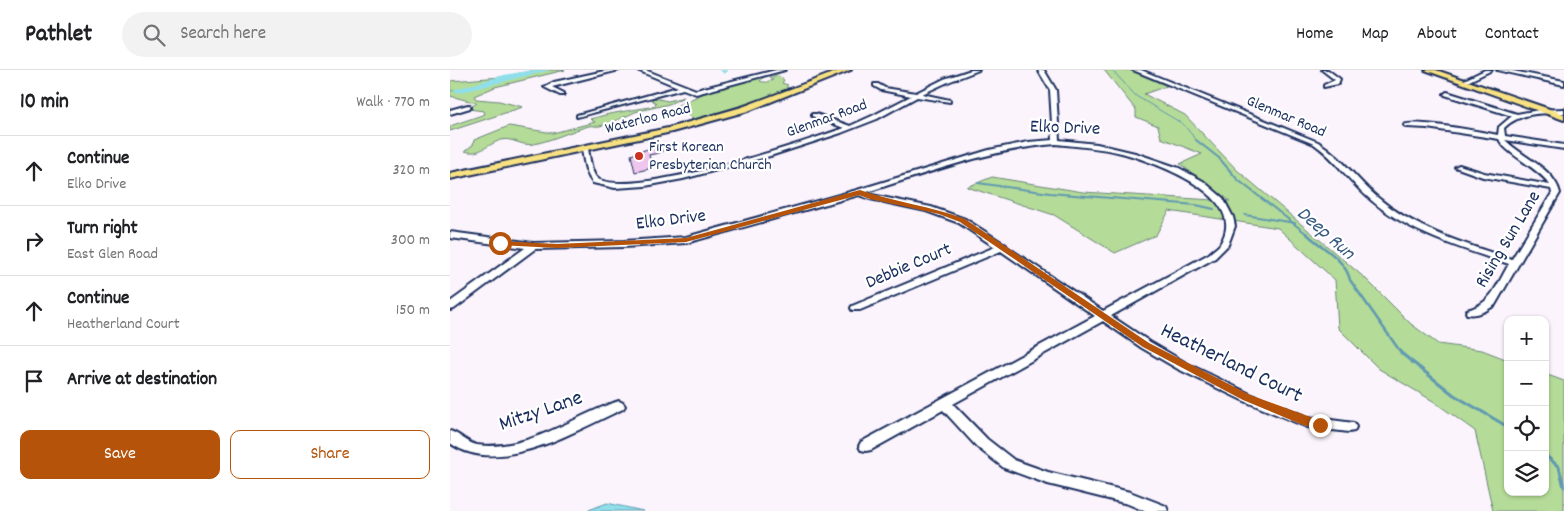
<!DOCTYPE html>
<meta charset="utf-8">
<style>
body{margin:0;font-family:Dekko,sans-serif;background:#f2f2f2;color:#202124}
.controls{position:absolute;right:15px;bottom:15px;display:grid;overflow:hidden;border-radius:10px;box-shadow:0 1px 4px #0004}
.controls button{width:45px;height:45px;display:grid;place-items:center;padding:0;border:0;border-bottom:1px solid #e0e0e0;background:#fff;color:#202124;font:25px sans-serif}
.stop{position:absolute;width:15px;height:15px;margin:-11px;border:4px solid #b45309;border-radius:50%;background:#fff}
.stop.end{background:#b45309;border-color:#fff;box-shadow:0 1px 5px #0008}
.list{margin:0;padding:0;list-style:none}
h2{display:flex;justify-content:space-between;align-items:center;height:65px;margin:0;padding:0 20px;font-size:21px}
h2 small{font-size:16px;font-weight:400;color:#757577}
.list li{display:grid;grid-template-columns:32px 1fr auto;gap:15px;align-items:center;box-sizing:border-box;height:70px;padding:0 20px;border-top:1px solid #e0e0e0}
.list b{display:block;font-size:19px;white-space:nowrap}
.list p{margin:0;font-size:16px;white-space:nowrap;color:#757577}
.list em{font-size:16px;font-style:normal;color:#757577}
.actions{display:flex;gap:10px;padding:15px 20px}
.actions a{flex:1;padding:11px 0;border:1px solid #b45309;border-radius:10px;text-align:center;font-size:18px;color:#b45309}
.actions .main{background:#b45309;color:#fff}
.icon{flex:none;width:28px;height:28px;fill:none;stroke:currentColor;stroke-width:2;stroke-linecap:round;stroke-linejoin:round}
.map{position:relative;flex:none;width:1114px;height:441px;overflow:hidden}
header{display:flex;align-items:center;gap:30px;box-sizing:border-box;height:70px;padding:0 25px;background:#fff;border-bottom:1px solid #e0e0e0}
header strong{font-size:24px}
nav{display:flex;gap:28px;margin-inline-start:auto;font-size:18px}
.search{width:350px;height:45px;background:#f2f2f2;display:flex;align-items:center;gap:12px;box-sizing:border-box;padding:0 18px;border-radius:28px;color:#757577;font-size:19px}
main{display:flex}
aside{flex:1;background:#fff}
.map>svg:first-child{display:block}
</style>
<header>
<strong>Pathlet</strong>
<div class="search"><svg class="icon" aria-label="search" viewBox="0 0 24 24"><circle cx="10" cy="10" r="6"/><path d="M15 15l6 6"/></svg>Search here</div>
<nav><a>Home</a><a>Map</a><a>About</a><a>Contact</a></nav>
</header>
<main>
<aside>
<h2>10 min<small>Walk · 770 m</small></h2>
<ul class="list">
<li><svg class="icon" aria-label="ahead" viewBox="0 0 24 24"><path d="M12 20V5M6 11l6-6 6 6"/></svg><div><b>Continue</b><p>Elko Drive</p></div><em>320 m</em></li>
<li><svg class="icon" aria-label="right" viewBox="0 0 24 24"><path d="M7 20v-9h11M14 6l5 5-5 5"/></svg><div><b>Turn right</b><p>East Glen Road</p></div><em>300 m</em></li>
<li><svg class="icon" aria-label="ahead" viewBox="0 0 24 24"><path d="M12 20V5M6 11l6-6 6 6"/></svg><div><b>Continue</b><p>Heatherland Court</p></div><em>150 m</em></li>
<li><svg class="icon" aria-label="arrive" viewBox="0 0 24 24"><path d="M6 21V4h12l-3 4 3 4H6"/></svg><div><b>Arrive at destination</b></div></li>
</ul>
<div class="actions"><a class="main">Save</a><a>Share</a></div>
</aside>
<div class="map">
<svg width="1114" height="441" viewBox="0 0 1114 441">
<rect width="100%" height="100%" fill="#fcf4fc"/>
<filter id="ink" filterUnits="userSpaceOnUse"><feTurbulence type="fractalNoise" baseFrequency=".02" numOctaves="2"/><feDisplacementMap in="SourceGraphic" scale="10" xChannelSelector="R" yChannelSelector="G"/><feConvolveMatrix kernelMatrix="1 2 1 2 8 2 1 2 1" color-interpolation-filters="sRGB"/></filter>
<g filter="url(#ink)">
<g fill="#b4db97" stroke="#68857a">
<path d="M85 0H115L45 17 24 26 26 29 49 31 73 37 0 61V56L35 44 34 41 18 39 27 33 0 26V11L51 7Z"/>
<path d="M654 0H679L717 16 694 24 735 45 787 100 916 209 961 254 988 274 1032 280 1058 290V422H1095V304L1114 311V441H1043L1025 361 983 331 929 299 888 258 885 210 828 158 719 141 706 165 665 183 604 145 517 117 542 107 633 122 780 131 730 94 752 84 711 68 708 56 686 47V40Z"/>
<path d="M327 5 334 10 332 13 338 15 336 17 342 19 244 50 226 36 259 21 309 7 313 8 310 11C315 13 319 12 323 10L320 8Z"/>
<path d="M234 27 219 34 185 42C176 47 162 52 150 56 146 57 143 55 139 56 121 61 103 70 84 74 72 77 62 67 51 70 38 74 29 86 15 81L23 75 24 70 59 56 103 63 145 52 140 49 159 44 205 36 206 33 202 30 204 28 218 31Z"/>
</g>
<path fill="#8fdfea" stroke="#6199b2" d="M157 433 193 441H136Z"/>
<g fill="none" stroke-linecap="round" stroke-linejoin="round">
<g stroke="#6199b2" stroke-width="1">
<path d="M662 0 686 26 733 54 747 71"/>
<path d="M0 21 8 20"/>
</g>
<g stroke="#6199b2" stroke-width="2">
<path d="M746 70 769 88 788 110 857 164"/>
<path d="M528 113 600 123 746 135 764 139"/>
<path d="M795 145 845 153"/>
</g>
<path stroke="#6199b2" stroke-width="2.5" d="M856 163C871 178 895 188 900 210L952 284"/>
<g stroke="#6199b2" stroke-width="3">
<path d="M951 283 1004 325 1058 357"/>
<path d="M1095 385 1109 397 1114 417"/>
</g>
<g fill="#8fdfea" fill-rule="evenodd">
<path d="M83 0H101L8 23 3 20 54 5Z"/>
<path d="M270 0H278V1L274 4Z"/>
</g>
</g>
<path fill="#eec6ee" stroke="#1b2f5e" d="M211 74 223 75 209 83 199 85 203 98 185 102 181 85Z"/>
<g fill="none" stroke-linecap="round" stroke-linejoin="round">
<g stroke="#1b2f5e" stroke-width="4">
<g id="minor">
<path d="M159 0H169L102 17 114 23V25H110L94 17 104 12Z"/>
<path d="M187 0H195L246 20 326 0H335L246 24 233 19 127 47V45L228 17Z"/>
<path d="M521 0H529L498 12 472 24 500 30V32L467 27 427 49 391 63 320 86 233 109 195 116 165 118 143 113C135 103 134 91 132 79L135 77 138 79C140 88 141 106 150 110 190 126 350 74 394 58L362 46V44H366L400 56 422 46 461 26 431 20 424 16V14H428L435 18 466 23 494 9Z"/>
<path d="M588 0H594L606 20 609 70 647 74 685 83 729 98 753 111 773 128 783 147 785 156 778 175 765 188 661 246 700 272 736 293 800 324 858 347 904 353 906 357 904 361 899 362 857 357 792 330 728 299 692 278 653 251 503 334 537 369 564 390 598 402 680 422 716 436 718 441H695L678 434 598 414 554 398 527 377 493 340 421 380 416 381 411 380 409 376 411 372 645 246 551 181 410 240H402L401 238 402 236 545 177 509 153 476 141 420 129 409 125 236 173 174 177 85 179 4 239 0 240V232L75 178 0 168V162L83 173 174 171 236 167 407 120 539 80 578 72 603 70 600 20ZM606 74C631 77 658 78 682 86 713 96 800 128 770 174 768 177 762 181 759 184L653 241 557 177 556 175 515 149 481 137 422 125 417 122C479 103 540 79 606 74Z"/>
<path d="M683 0H691L868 72C892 87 906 109 927 127 966 160 1015 174 1062 189L1102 123 1101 119 1033 107 1005 97 1009 95 1034 103 1100 115C1089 98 1054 83 1049 69L977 58 957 57 954 55C965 49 1032 62 1048 65L1049 57 1062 46 995 25 994 24 997 22 1067 44 1089 40 1114 39V43C1093 43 1070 42 1054 58L1055 66 1114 75V79L1055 70C1073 88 1104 98 1110 123L1045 235C1036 241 1028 246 1017 244L1016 242 1017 240C1042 234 1047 214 1059 194 1011 178 960 164 921 130 900 113 887 90 864 74Z"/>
<path d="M872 0H878L890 9 888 14 874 17V15L885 10Z"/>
<path d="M1035 0H1042L1015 13 1010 12Z"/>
<path d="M1047 0H1058L1114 11V15Z"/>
<path d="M18 35 21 37 20 38 0 44V40Z"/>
<path d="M169 331 173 333 175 336 173 339C126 360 49 408 0 373V361C10 364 17 373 27 375 78 382 123 346 169 331Z"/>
</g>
</g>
<g stroke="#1b2f5e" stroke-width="4">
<g id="major">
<path d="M391 0H401L298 41 222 62 0 109V103L218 58 292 37Z"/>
<path d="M975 0H986L1114 44V50Z"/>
</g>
</g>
<use href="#minor" fill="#fff" fill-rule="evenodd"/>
<use href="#major" fill="#f8e181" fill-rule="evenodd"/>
</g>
</g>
<path fill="#b45309" d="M410 120C444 132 481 136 515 149L699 273 800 325 874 352 876 355 870 359 853 355 793 330 693 277 510 152 489 144 420 129 409 125 236 172 107 178 50 175 46 173 50 171 107 174 236 168Z"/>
<circle fill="#c8321e" stroke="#fff" stroke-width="2" cx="189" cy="86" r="5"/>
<g text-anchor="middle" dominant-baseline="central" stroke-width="4.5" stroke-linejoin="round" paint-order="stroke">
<g font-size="16" fill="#1b2f5e" stroke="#fff">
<text transform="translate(836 47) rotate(23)">Glenmar Road</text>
<text transform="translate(198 49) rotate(-14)">Waterloo Road</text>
<text transform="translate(377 49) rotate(-20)">Glenmar Road</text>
</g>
<g font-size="16" fill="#1b2f5e" stroke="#fff" text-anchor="start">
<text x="199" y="77">First Korean<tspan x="199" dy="18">Presbyterian Church</tspan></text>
</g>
<g font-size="19" fill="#1b2f5e" stroke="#fff">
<text transform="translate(615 59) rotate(2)">Elko Drive</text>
<text transform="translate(221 151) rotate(-7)">Elko Drive</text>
<text transform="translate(1059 170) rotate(-59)">Rising Sun Lane</text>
<text transform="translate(459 197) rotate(-23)">Debbie Court</text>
</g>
<g font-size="20" font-style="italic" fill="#385b81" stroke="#fff">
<text transform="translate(875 164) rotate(41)">Deep Run</text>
</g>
<g font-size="22" fill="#1b2f5e" stroke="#fff">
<text transform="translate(781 294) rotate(26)">Heatherland Court</text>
<text transform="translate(91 342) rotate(-19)">Mitzy Lane</text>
</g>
</g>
</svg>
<div class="controls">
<button>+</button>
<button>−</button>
<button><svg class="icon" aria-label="locate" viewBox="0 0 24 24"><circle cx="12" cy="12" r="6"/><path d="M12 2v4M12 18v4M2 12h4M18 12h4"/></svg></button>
<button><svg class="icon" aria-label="layers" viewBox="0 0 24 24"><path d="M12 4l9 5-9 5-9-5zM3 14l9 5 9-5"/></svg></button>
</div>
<div class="stop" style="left:50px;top:173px"></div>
<div class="stop end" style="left:870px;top:355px"></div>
</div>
</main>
